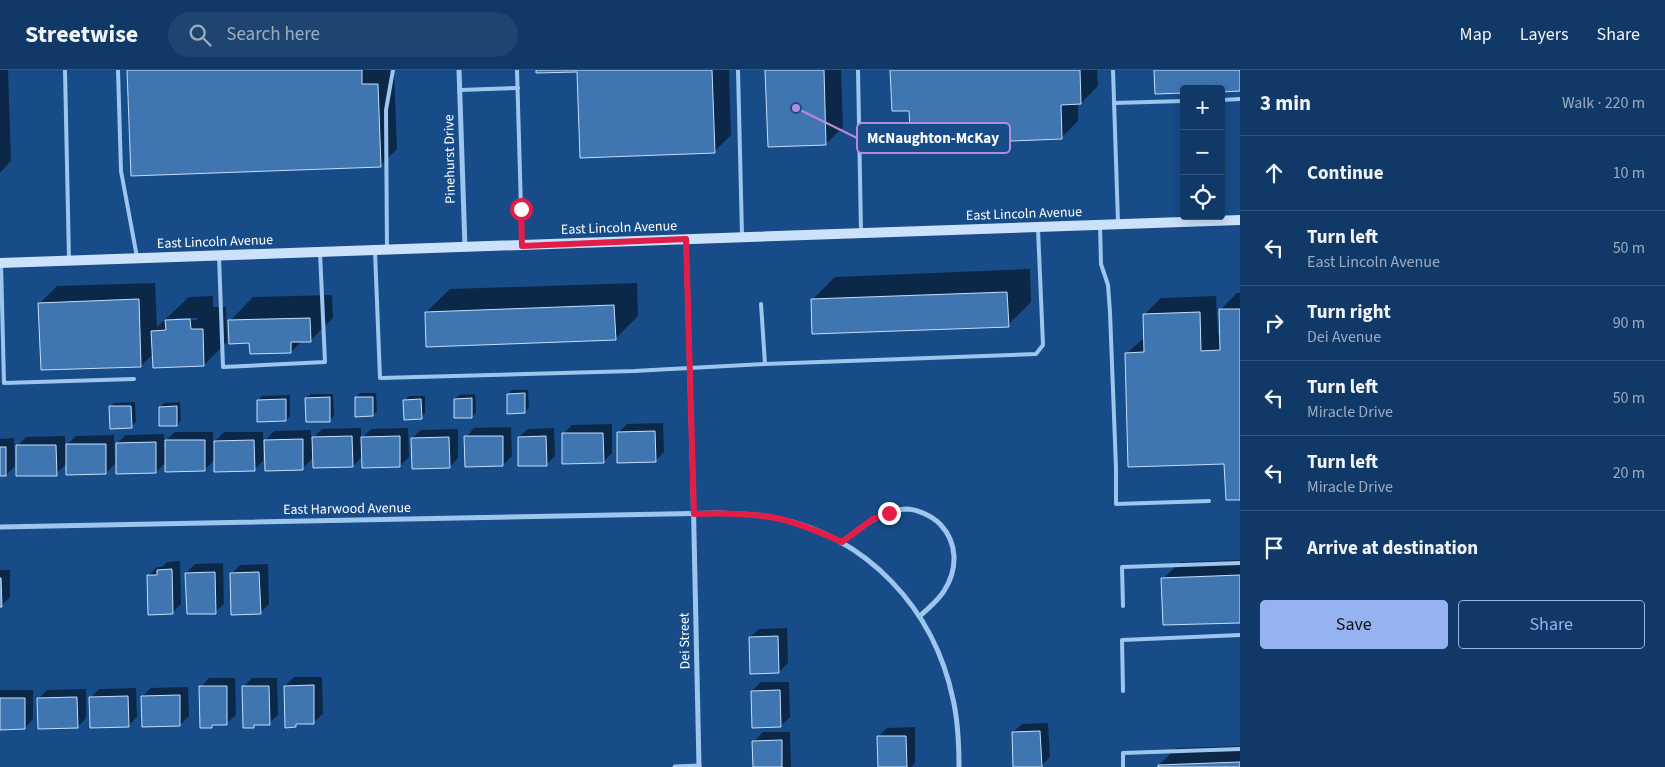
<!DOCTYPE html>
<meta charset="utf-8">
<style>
body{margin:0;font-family:"Source Sans 3",sans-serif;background:#1e4470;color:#f1f3f6}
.controls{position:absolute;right:15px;top:15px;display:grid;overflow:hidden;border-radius:5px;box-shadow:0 2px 12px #0003}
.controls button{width:45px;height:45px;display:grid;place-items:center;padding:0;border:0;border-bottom:1px solid #30537b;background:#113967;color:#f1f3f6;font:25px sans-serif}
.stop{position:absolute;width:15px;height:15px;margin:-11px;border:4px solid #e11d48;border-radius:50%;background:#fff}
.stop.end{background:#e11d48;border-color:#fff;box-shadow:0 1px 5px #0008}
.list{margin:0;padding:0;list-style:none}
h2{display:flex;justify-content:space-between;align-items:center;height:65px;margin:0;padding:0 20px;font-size:21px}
h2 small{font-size:16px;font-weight:400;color:#9cacc0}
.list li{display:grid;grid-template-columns:32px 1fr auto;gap:15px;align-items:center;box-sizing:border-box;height:75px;padding:0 20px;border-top:1px solid #30537b}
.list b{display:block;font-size:19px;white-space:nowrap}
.list p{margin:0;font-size:16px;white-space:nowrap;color:#9cacc0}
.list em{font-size:16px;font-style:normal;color:#9cacc0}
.actions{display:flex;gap:10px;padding:15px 20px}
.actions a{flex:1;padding:11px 0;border:1px solid #95b2f1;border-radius:5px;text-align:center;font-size:18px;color:#95b2f1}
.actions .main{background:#95b2f1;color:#111}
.icon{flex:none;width:28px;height:28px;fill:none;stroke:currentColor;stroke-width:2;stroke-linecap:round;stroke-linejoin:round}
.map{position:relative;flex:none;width:1240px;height:697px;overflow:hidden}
header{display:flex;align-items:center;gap:30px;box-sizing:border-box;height:70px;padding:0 25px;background:#113967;border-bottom:1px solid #30537b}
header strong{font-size:24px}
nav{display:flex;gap:28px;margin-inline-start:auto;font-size:18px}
.search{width:350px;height:45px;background:#1e4470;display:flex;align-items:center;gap:12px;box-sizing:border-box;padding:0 18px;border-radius:28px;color:#9cacc0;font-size:19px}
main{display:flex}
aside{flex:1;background:#113967}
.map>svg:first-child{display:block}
</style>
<header>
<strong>Streetwise</strong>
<div class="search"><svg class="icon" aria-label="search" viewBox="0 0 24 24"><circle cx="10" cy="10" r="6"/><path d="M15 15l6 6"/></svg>Search here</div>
<nav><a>Map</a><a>Layers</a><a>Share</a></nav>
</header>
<main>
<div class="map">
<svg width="1240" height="697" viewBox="0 0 1240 697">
<rect width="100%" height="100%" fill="#174c89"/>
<g fill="#0007" fill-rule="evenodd">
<path d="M0 0H8L11 91 0 103Z"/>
<path d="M129 0H394L397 79 380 96Z"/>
<path d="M537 0H729L731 65 714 82 579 1Z"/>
<path d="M766 0H841L843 57 826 74Z"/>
<path d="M891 0H1097L1098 16 1081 33H1078V51L1061 68 911 39Z"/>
<path d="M1030 199 1031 232 1008 255 812 230 835 207Z"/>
<path d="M155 213 157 257 189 227 213 226V237H226L227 272 204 295 154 283 141 296 40 233 57 216ZM176 248H197V250L174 251Z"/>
<path d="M637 213 638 246 615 269 426 242 450 219Z"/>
<path d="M1237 223H1240V429L1226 392 1126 284 1145 267 1144 245 1161 228 1216 226 1218 264H1221L1220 240Z"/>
<path d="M332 225 333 248 310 271H302L291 282 251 272 230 251 253 227Z"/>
<path d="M512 320H528L529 338 525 342 508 324Z"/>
<path d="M360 323H376L377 341 373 345 356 327Z"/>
<path d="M311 324H333L334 346 330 350 306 328Z"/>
<path d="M475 324 476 342 472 347 455 329 459 325Z"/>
<path d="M290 325V346L286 350 258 330 262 326Z"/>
<path d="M409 326H425V343L421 348 405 330Z"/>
<path d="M135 332 136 352 131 357 110 337 114 333Z"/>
<path d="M180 332 181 350 177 355 160 337 164 333Z"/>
<path d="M663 353 664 382 655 391 618 363 627 354Z"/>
<path d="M612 354V383L603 392 563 364 572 355Z"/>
<path d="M511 357 512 386 503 395 466 367 474 358Z"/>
<path d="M361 358V369L371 359 408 358 409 387 400 396 363 386 353 396 314 387 303 398 266 370 274 361 311 360V370L322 359Z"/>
<path d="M554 358 555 386 546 395 519 367 528 359Z"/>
<path d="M458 359V388L450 397 412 368 421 360Z"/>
<path d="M175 362H213V373L224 362H263V391L254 400 215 389 205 400 166 392 156 402 117 373 126 365 164 364V372Z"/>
<path d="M114 365 115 394 106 403 67 393 56 404 17 376 26 367 65 366V377L76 366Z"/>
<path d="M14 368 15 396 6 405H0V369Z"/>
<path d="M1240 490V551L1163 509 1180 492Z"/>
<path d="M180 491 181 534 172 543 148 506 157 497H162L167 492Z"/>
<path d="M223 493 224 534 215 542 186 503 195 494Z"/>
<path d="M268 494 269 534 260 543 231 504 240 495Z"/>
<path d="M0 500H10V527L1 536H0Z"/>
<path d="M787 558 788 593 779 602 750 567 759 559Z"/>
<path d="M294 607H322L323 644 314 652 299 653 296 656 285 616Z"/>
<path d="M209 608H235L236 645 227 653 215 654 211 657 201 617Z"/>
<path d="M252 608H277L278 645 269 653 257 654 254 657 243 617Z"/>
<path d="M761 612H789L790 647 781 656 752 621Z"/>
<path d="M188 617 189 646 180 655 142 627 151 618Z"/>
<path d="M136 618 137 647 128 656 91 628 99 619Z"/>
<path d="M86 619V648L78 657 38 629 47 620Z"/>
<path d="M0 620H33V649L25 658H0Z"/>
<path d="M1048 653 1050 687 1041 696 1014 697 1013 662 1022 654Z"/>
<path d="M915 657V693L911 697H879L878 667 887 658Z"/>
<path d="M763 662H790L791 697H754V671Z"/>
<path d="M1240 676V697H1159V695L1176 678Z"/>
</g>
<g fill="#3f76b2" stroke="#c4defa">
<path d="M127 0H362V14H378L381 97 131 106Z"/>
<path d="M536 0H712L715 83 580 88 577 2 536 3Z"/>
<path d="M765 0H824L826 75 768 77Z"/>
<path d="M890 0H1080L1081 34 1061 35 1062 69 911 75 909 41H892Z"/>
<path d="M1154 0H1240V21L1221 22V19H1184V23L1155 24Z"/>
<path d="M1007 222 1009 257 812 264 811 229Z"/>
<path d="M139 229 141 297 41 300 38 233Z"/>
<path d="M614 235 616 270 426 277 425 242Z"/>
<path d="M1219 239H1240V430H1226L1224 394 1128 397 1125 283 1144 282 1143 244 1200 242 1201 281 1220 280Z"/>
<path d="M310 248 311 272H291V283L250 284 249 273 229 274 228 250Z"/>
<path d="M190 249 191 259H203L204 296 153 298 151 261 166 260 165 250Z"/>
<path d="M525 323V343L507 344V324Z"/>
<path d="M330 327V352H306L305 328Z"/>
<path d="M355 327H373V346L355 347Z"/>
<path d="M472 328V348H454V329Z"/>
<path d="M286 329V351L257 352V330Z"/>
<path d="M421 329 422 349 404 350 403 330Z"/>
<path d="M109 336H131L132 358 110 359Z"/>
<path d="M177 336V356H159V337Z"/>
<path d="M655 361 656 392 617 393V362Z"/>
<path d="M562 363H603L604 393 562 394Z"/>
<path d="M352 366 353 397 313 398 312 367Z"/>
<path d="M400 366V397L362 398 361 367Z"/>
<path d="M464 366H503V396L465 397Z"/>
<path d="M546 366 547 396H518V367Z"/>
<path d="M449 367 450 398 412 399 411 368Z"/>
<path d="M303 369V400L265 401 264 370Z"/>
<path d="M165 370H205V401L165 402Z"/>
<path d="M254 370 255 401 214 402V371Z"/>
<path d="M156 372V403L116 404V373Z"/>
<path d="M66 374H106V404L66 405Z"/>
<path d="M16 375H56L57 406H16Z"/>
<rect x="0" y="377" width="6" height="29"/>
<path d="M172 499 173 544 148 545 147 505H157V500Z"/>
<path d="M215 502 216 544H187L185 503Z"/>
<path d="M259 502 261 544 231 545 230 503Z"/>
<path d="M1240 505V553L1163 555 1161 508Z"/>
<path d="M0 508H1L2 537H0Z"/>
<path d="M778 566 779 603 750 604 749 567Z"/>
<path d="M314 615V654H296V657L285 658 284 616Z"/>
<path d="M199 616H227V655H212V658H200Z"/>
<path d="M242 616H269L270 655H254V658H243Z"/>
<path d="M780 620 781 657 752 658 751 621Z"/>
<path d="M180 625V656L142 657 141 626Z"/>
<path d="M128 626 129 657 90 658 89 627Z"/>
<path d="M77 627 78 658 38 659 37 628Z"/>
<path d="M0 628H25V659L0 660Z"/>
<path d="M1040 661 1042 697H1013L1012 662Z"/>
<path d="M877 666H906L907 697H878Z"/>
<path d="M782 670V697H753L752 671Z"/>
<path d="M1240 692V697H1158V695Z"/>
</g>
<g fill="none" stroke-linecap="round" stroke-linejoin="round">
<g stroke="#9ec5ee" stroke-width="4">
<path d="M65 0 69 189"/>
<path d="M118 0 121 101 137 187"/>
<path d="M517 0 522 173"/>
<path d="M738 0 742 165"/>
<path d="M858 0 861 161"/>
<path d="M1113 0 1118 152"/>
<path d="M460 20 518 18"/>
<path d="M1221 30 1240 29"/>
<path d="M1114 33 1184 31"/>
<path d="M1100 155 1101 194 1108 215 1110 242 1116 398V434L1209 431"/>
<path d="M387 180 386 40 393 0"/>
<path d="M375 181 380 308 634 301 765 294 1036 284 1043 275 1038 159"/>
<path d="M219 186 223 297 325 292 320 182"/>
<path d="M1 193 4 313 134 309"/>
<path d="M761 234 765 294"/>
<path d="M1123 536 1122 497 1240 493"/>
<path d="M1123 621 1122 570 1240 565"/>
<path d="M1123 697V683L1240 679"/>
</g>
<g stroke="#9ec5ee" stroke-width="5">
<path d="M459 0 465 177"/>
<path d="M686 169 693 417 699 697"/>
<path d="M0 457 719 443C738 444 757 444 776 448 868 467 934 539 953 629 958 651 959 674 959 697"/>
<path d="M842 472C860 458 881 440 906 439 917 439 932 446 940 454 958 473 958 499 944 521 938 531 928 538 920 546"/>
<path d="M675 697 699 696"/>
</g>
<path stroke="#cce1fa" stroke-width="10" d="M0 193 1240 150"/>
</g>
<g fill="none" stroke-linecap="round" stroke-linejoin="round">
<path stroke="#e11d48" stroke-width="6" d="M521 139 522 176 686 169 694 444C721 443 749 443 776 448 799 453 820 462 842 472L873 449 889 443"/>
</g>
<g text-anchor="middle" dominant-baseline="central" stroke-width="4" stroke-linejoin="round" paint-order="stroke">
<g font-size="14" fill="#fff" stroke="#174c89">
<text transform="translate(450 89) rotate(-91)">Pinehurst Drive</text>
<text transform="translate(1024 144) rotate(-2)">East Lincoln Avenue</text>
<text transform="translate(619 158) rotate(-2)">East Lincoln Avenue</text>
<text transform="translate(215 172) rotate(-2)">East Lincoln Avenue</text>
<text transform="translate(347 439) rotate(-1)">East Harwood Avenue</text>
<text transform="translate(685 571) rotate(-91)">Dei Street</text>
</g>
</g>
<path fill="none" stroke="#b68bdc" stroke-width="2" d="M796 38L857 68"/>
<circle fill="#b68bdc" stroke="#174c89" stroke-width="2" cx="796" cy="38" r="5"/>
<rect fill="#174c89" stroke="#b68bdc" stroke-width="2" x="857" y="53" width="153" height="30" rx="5"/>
<g font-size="15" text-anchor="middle" font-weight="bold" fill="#fff">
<text x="933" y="73">McNaughton-McKay</text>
</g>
</svg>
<div class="controls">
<button>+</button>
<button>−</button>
<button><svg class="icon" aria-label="locate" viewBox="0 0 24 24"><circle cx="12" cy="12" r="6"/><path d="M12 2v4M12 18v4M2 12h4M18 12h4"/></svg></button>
</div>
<div class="stop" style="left:521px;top:139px"></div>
<div class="stop end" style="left:889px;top:443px"></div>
</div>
<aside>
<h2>3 min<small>Walk · 220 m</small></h2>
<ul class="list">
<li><svg class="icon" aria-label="ahead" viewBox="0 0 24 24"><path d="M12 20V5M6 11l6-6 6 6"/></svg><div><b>Continue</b></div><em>10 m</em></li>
<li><svg class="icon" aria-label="left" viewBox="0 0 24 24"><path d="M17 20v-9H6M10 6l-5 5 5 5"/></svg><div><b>Turn left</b><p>East Lincoln Avenue</p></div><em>50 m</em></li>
<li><svg class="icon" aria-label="right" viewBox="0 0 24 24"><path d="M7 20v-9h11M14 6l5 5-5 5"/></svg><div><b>Turn right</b><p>Dei Avenue</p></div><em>90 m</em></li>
<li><svg class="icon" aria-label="left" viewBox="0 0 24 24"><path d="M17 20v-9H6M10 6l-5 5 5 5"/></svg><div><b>Turn left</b><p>Miracle Drive</p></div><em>50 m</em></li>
<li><svg class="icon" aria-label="left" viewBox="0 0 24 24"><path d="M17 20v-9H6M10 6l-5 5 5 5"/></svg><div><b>Turn left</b><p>Miracle Drive</p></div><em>20 m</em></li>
<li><svg class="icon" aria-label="arrive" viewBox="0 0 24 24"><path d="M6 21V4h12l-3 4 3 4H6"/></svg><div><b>Arrive at destination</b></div></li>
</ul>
<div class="actions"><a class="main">Save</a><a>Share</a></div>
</aside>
</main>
